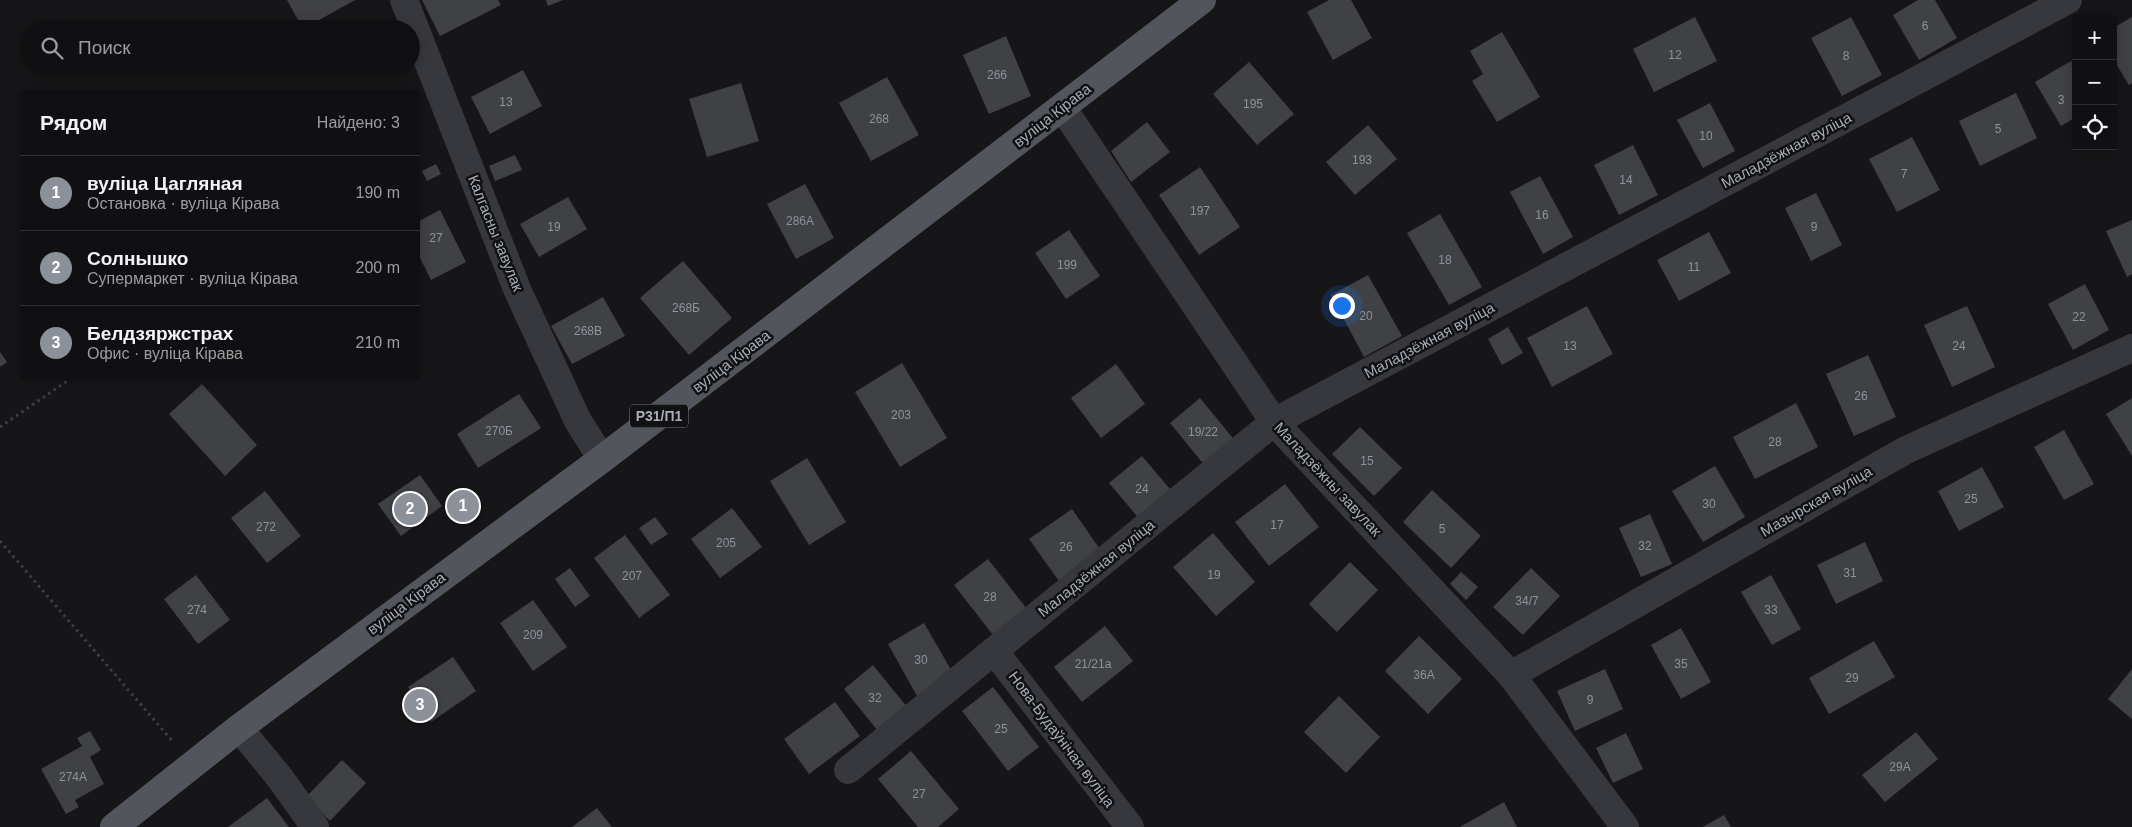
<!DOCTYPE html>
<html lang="ru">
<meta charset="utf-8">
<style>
body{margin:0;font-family:Helvetica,sans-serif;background:#1e1e20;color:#f1f3f6}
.controls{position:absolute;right:15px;top:15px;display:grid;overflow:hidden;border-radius:0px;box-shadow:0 2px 12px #0003}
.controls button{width:45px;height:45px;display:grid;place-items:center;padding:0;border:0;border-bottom:1px solid #303032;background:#101012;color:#f1f3f6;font:25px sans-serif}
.you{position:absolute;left:1341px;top:305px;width:18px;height:18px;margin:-12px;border:4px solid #fff;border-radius:50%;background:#1a73e8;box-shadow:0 0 0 8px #1a73e833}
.badge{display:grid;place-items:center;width:32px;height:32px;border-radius:50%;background:#8c9099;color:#fff;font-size:16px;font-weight:700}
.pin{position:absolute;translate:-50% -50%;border:2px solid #fff;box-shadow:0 1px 5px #0006}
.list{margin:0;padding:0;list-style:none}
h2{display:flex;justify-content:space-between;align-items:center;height:65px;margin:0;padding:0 20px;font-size:21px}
h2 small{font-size:16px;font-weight:400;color:#9c9d9f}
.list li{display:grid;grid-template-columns:32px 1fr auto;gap:15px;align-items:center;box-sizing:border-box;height:75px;padding:0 20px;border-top:1px solid #303032}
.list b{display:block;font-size:19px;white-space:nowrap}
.list p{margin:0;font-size:16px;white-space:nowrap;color:#9c9d9f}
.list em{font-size:16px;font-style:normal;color:#9c9d9f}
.icon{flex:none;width:28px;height:28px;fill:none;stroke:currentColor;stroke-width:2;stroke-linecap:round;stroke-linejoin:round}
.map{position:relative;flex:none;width:2132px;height:827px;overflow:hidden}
.search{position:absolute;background:#101012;box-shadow:0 2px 12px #0003;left:20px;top:20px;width:400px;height:55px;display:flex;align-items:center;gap:12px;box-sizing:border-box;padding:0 18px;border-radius:28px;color:#9c9d9f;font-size:19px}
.panel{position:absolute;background:#101012;box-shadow:0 2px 12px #0003;left:20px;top:90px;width:400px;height:290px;border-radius:0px}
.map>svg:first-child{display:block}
</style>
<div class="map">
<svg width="2132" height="827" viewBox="0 0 2132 827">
<rect width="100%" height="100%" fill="#161618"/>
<g fill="#404145">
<path d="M287 0H355L303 29Z"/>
<path d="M422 0H498L501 5 440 36Z"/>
<path d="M546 0H563L548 6Z"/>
<path d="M1329 0H1351L1372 38 1333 60 1307 12Z"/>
<path d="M1918 0H1935L1957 38 1919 60 1893 15Z"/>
<path d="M1695 17 1717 61 1654 92 1633 49Z"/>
<path d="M1851 17 1882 75 1842 96 1811 38Z"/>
<path d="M2132 17V83L2129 85 2113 59V28Z"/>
<path d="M1502 32 1540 97 1497 122 1472 81 1483 74 1470 51Z"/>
<path d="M1006 36 1031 96 989 114 963 55Z"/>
<path d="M2071 61 2076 69V117L2061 126 2035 82Z"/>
<path d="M1249 62 1294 114 1257 145 1213 94Z"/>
<path d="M523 70 542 106 490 134 471 97Z"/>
<path d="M887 77 919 135 871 161 839 103Z"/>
<path d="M741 83 759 141 707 157 689 99Z"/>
<path d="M2016 93 2037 138 1980 166 1959 121Z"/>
<path d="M1710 103 1735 151 1703 168 1677 120Z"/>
<path d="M1147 122 1170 152 1131 182 1111 151Z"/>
<path d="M1368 125 1397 159 1355 195 1326 162Z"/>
<path d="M1912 137 1940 190 1897 212 1869 159Z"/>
<path d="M1633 145 1658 195 1619 215 1594 165Z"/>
<path d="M515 155 522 170 495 181 489 166Z"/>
<path d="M436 164 441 174 427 181 422 171Z"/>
<path d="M1200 167 1240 227 1199 255 1159 195Z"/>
<path d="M1540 176 1573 237 1543 254 1510 192Z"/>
<path d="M805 184 834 238 796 259 767 204Z"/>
<path d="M1816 193 1842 245 1811 261 1785 208Z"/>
<path d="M568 197 587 229 539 257 520 224Z"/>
<path d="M440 210 466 262 431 280 419 256V221Z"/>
<path d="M1440 214 1482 287 1449 305 1407 233Z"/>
<path d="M2132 220V274L2127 277 2106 231Z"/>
<path d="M1069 230 1100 276 1066 299 1035 253Z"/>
<path d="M1709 232 1731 273 1679 301 1657 260Z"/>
<path d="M683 261 732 318 689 355 640 298Z"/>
<path d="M1368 275 1402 336 1364 357 1331 295Z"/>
<path d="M2085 284 2109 330 2073 350 2048 304Z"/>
<path d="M603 297 625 336 572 364 551 326Z"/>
<path d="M1587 306 1613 354 1552 387 1527 338Z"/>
<path d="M1967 306 1995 367 1952 387 1924 325Z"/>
<path d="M1508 327 1523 353 1502 365 1488 339Z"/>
<path d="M0 352 7 362 0 367Z"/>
<path d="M1868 355 1896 417 1854 436 1826 374Z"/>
<path d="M902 363 947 438 900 467 855 392Z"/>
<path d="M1116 364 1145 404 1101 438 1071 398Z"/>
<path d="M202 384 257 445 225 476 169 414Z"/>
<path d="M519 394 541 428 478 468 457 434Z"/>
<path d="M1200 398 1236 442 1206 467 1170 423Z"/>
<path d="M2132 398V456L2106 414Z"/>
<path d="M1796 403 1818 447 1755 479 1733 437Z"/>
<path d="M1360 427 1402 468 1374 496 1332 454Z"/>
<path d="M2064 430 2094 484 2064 500 2034 447Z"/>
<path d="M1142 456 1175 495 1142 522 1109 483Z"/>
<path d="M807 458 846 522 809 545 770 481Z"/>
<path d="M1715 466 1745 517 1703 542 1672 491Z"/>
<path d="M1982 467 2004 507 1959 531 1938 491Z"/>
<path d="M420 475 442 506 401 536 378 504Z"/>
<path d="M1285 484 1319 527 1269 566 1235 522Z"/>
<path d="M1432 490 1481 536 1451 568 1403 522Z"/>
<path d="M265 491 301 536 267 563 231 518Z"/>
<path d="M732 508 762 547 720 578 691 539Z"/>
<path d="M1072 509 1104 555 1061 584 1029 539Z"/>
<path d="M1650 514 1672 564 1641 577 1619 528Z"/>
<path d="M655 517 668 534 651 545 639 528Z"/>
<path d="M1213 533 1255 582 1216 616 1173 567Z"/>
<path d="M625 535 670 595 639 618 594 558Z"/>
<path d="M1865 542 1883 581 1836 604 1817 565Z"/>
<path d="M988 559 1027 609 993 635 954 585Z"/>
<path d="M1350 562 1378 590 1337 632 1309 604Z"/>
<path d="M570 568 590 596 575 607 555 579Z"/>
<path d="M1531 568 1560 596 1523 635 1493 607Z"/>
<path d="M1461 572 1478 587 1466 600 1450 584Z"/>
<path d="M196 575 230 620 198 644 164 599Z"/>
<path d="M1771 575 1801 629 1772 645 1741 592Z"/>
<path d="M533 600 567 647 533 671 500 623Z"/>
<path d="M924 623 954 675 917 696 888 644Z"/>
<path d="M1105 626 1133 661 1082 702 1054 667Z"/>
<path d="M1681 628 1711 682 1681 699 1651 645Z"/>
<path d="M1419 636 1462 679 1428 714 1385 671Z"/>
<path d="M1874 641 1895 677 1829 714 1809 678Z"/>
<path d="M453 657 476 691 431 722 408 687Z"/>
<path d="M873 665 907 707 878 731 844 689Z"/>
<path d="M1605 669 1623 709 1575 731 1557 691Z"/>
<path d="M2132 669V719L2108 699Z"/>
<path d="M993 687 1039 747 1008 771 962 711Z"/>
<path d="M1339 696 1380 737 1346 773 1304 732Z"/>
<path d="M835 702 860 736 809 774 784 739Z"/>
<path d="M90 731 101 750 90 757 104 784 75 800 79 807 66 814 41 769 82 746 77 738Z"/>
<path d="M1916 732 1938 759 1885 802 1862 775Z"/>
<path d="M1626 733 1643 769 1613 783 1596 748Z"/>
<path d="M911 751 959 809 938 827H918L878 779Z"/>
<path d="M342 760 366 783 330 821 306 797Z"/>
<path d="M267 798 289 827H228Z"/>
<path d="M1504 802 1517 827H1460Z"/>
<path d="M597 808 612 827H572Z"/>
<path d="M1724 815 1731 827H1703Z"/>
</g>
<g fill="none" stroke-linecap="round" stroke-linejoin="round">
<g stroke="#3d3f44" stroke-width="3" stroke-dasharray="2.5 4" stroke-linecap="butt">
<path d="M0 427 70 379"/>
<path d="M0 541 174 743"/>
</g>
<g stroke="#37383d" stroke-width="28">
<path d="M404 0 517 289 578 421 602 459"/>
<path d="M1062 107 1274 422 1511 675 1625 827"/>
<path d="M995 652 1130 827"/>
<path d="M1511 675 1906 450 2132 348"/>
<path d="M239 728 280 778 315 827"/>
<path d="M848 770 1274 422 2068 0"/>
</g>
<path stroke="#53555c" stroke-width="28" d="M114 827 239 728 602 459 1202 0"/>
</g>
<g text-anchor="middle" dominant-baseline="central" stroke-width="5" stroke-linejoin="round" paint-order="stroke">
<g font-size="12" fill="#8e929b">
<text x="1925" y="26">6</text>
<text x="1675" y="55">12</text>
<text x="1846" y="56">8</text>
<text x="997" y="75">266</text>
<text x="2061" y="100">3</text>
<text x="506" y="102">13</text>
<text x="1253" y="104">195</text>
<text x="879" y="119">268</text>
<text x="1998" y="129">5</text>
<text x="1706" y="136">10</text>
<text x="1362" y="160">193</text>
<text x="1904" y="174">7</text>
<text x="1626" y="180">14</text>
<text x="1200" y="211">197</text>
<text x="1542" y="215">16</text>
<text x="800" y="221">286А</text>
<text x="554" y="227">19</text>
<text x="1814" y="227">9</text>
<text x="436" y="238">27</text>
<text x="1445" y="260">18</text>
<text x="1067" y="265">199</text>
<text x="1694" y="267">11</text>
<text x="686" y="308">268Б</text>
<text x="1366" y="316">20</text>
<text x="2079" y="317">22</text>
<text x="588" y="331">268В</text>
<text x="1570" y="346">13</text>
<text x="1959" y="346">24</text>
<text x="1861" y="396">26</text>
<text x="901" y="415">203</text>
<text x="499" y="431">270Б</text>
<text x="1203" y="432">19/22</text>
<text x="1775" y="442">28</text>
<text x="1367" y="461">15</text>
<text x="1142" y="489">24</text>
<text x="1971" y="499">25</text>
<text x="1709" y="504">30</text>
<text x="1277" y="525">17</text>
<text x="266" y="527">272</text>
<text x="1442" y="529">5</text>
<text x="726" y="543">205</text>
<text x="1645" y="546">32</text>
<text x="1066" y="547">26</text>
<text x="1850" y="573">31</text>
<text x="1214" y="575">19</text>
<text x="632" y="576">207</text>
<text x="990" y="597">28</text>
<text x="1527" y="601">34/7</text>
<text x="197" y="610">274</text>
<text x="1771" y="610">33</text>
<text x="533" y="635">209</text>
<text x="921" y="660">30</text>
<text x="1093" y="664">21/21а</text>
<text x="1681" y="664">35</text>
<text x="1424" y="675">36А</text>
<text x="1852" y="678">29</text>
<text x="875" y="698">32</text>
<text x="1590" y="700">9</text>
<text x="1001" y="729">25</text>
<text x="1900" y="767">29А</text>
<text x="73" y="777">274А</text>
<text x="919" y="794">27</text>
</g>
<rect fill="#111113" stroke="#7b7e86" stroke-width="1" x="630" y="404.5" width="58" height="23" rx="4"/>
<g font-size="14" font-weight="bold" fill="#a8adb8">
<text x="659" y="416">Р31/П1</text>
</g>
<g font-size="15" fill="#a8adb8" stroke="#111113">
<text transform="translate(1052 115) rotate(-38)">вуліца Кірава</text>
<text transform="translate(1786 150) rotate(-28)">Маладзёжная вуліца</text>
<text transform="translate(496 233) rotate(68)">Калгасны завулак</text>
<text transform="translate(1429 340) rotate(-28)">Маладзёжная вуліца</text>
<text transform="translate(731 361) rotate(-37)">вуліца Кірава</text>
<text transform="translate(1328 479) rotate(47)">Маладзёжны завулак</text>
<text transform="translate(1816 501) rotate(-30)">Мазырская вуліца</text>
<text transform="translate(1096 568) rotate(-39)">Маладзёжная вуліца</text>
<text transform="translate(406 603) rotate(-37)">вуліца Кірава</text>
<text transform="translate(1062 739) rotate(53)">Нова-Будаўнічая вуліца</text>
</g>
</g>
</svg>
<div class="controls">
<button>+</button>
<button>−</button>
<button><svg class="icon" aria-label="locate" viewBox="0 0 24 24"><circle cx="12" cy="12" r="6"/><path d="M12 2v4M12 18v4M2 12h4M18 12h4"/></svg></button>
</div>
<div class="you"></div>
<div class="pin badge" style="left:463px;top:506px">1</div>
<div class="pin badge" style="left:410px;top:509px">2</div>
<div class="pin badge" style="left:420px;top:705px">3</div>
<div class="search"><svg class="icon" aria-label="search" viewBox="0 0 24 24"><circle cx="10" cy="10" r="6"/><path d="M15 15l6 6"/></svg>Поиск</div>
<section class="panel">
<h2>Рядом<small>Найдено: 3</small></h2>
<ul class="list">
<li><span class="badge">1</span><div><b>вуліца Цагляная</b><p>Остановка · вуліца Кірава</p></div><em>190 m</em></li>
<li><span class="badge">2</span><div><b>Солнышко</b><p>Супермаркет · вуліца Кірава</p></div><em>200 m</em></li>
<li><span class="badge">3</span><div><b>Белдзяржстрах</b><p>Офис · вуліца Кірава</p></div><em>210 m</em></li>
</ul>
</section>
</div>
